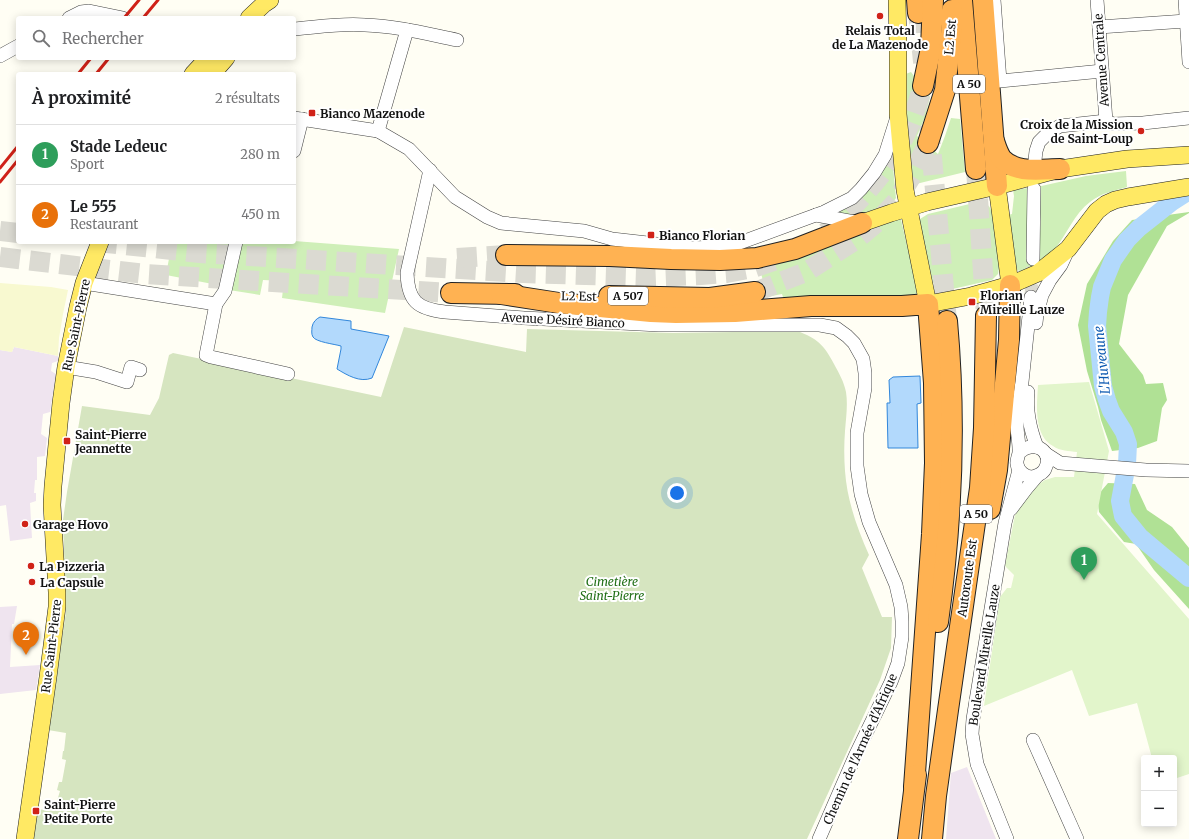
<!DOCTYPE html>
<html lang="fr">
<meta charset="utf-8">
<style>
body{margin:0;font-family:Merriweather,serif;background:#f6f6f6;color:#202124}
.controls{position:absolute;right:12px;bottom:12px;display:grid;overflow:hidden;border-radius:4px;box-shadow:0 2px 10px #0003}
.controls button{width:36px;height:36px;display:grid;place-items:center;padding:0;border:0;border-bottom:1px solid #e0e0e0;background:#fff;color:#202124;font:20px sans-serif}
.you{position:absolute;left:677px;top:493px;width:14px;height:14px;margin:-10px;border:3px solid #fff;border-radius:50%;background:#1a73e8;box-shadow:0 0 0 6px #1a73e833}
.badge{display:grid;place-items:center;width:26px;height:26px;border-radius:50%;background:#d02218;color:#fff;font-size:13px;font-weight:700}
.pin{position:absolute;translate:-50% -33px;filter:drop-shadow(0 1px 2px #0008)}
.pin::after{content:'';position:absolute;top:21px;width:14px;height:12px;background:inherit;clip-path:polygon(0 0,100% 0,50% 100%)}
.list{margin:0;padding:0;list-style:none}
h2{display:flex;justify-content:space-between;align-items:center;height:52px;margin:0;padding:0 16px;font-size:17px}
h2 small{font-size:13px;font-weight:400;color:#757577}
.list li{display:grid;grid-template-columns:26px 1fr auto;gap:12px;align-items:center;box-sizing:border-box;height:60px;padding:0 16px;border-top:1px solid #e0e0e0}
.list b{display:block;font-size:15px;white-space:nowrap}
.list p{margin:0;font-size:13px;white-space:nowrap;color:#757577}
.list em{font-size:13px;font-style:normal;color:#757577}
.icon{flex:none;width:22px;height:22px;fill:none;stroke:currentColor;stroke-width:2;stroke-linecap:round;stroke-linejoin:round}
.map{position:relative;flex:none;width:1189px;height:839px;overflow:hidden}
.search{position:absolute;background:#fff;box-shadow:0 2px 10px #0003;left:16px;top:16px;width:280px;height:44px;display:flex;align-items:center;gap:10px;box-sizing:border-box;padding:0 14px;border-radius:4px;color:#757577;font-size:15px}
.panel{position:absolute;background:#fff;box-shadow:0 2px 10px #0003;left:16px;top:72px;width:280px;height:172px;border-radius:4px}
.map>svg:first-child{display:block}
</style>
<div class="map">
<svg width="1189" height="839" viewBox="0 0 1189 839">
<rect width="100%" height="100%" fill="#fffef4"/>
<g fill="#efe4ef">
<path d="M14 347 58 356V361L52 363 51 371 56 374 50 412 43 414 41 434 47 438 45 456 37 457V480H35L34 493H36V501L30 503 32 538 10 541 6 505 0 506V350L12 352Z"/>
<path d="M17 606 14 624H12L10 667 40 665 36 690 0 694V607Z"/>
<path d="M967 767 996 839H946L951 773Z"/>
</g>
<path fill="#f8f9d0" d="M0 283 51 287 68 290 63 314 59 338 58 356 14 347 12 352 0 350Z"/>
<g fill="#cfefb8">
<path d="M911 72 930 97 925 117 917 136 938 154 945 136 951 118 960 119 965 172 916 184 913 181 903 75Z"/>
<path d="M891 146 896 198 891 205 860 214 840 216 831 212 838 208Z"/>
<path d="M1126 171 1127 187C1114 191 1101 193 1090 202 1074 214 1067 234 1055 249 1046 259 1035 266 1023 272L1017 270 1015 264 1008 215 1012 214 1014 196 1013 190 1028 188V262L1038 258 1041 221 1037 187 1086 176Z"/>
<path d="M982 201C987 203 990 207 992 212L999 268 998 274 992 280 948 290C940 290 936 289 933 282L920 227V219L928 214Z"/>
<path d="M899 217 901 220 918 291 916 294 914 295 817 297 784 300 782 294 767 297 759 265Z"/>
<path d="M294 241 399 249 385 313 282 298 284 281 263 280 260 295 229 290 238 242H294Z"/>
<path d="M172 242H233L223 286 166 275Z"/>
</g>
<g fill="#b0e195">
<path d="M1189 212V213L1167 226 1128 295 1119 344 1143 375 1146 384 1163 383 1167 400 1162 408 1157 441 1138 448 1112 451 1101 420 1098 407 1087 371 1078 325 1087 284 1113 241 1132 220Z"/>
<path d="M1108 483 1135 484 1147 510 1172 527 1189 548V609L1154 570 1136 544 1124 542 1099 512 1097 496Z"/>
</g>
<path fill="#d6e5c0" d="M404 327 526 352 527 329 673 333 797 331C817 338 824 345 834 364 839 373 844 382 846 392 848 405 846 418 845 431 844 444 844 458 845 471 847 500 857 528 869 555L862 568 882 617H892L891 648 880 680 807 839H33L37 809 54 811 60 791 57 790 59 782H62L66 760 62 759 63 751H64L66 733 48 730 66 612 63 520 67 492 82 406 150 415 159 398 169 355 173 353 381 397Z"/>
<path fill="#e2f5cb" d="M1089 382 1109 451 1097 514 1189 619V774L1174 779V758H1152L1137 703 1089 716 1072 670 984 706 1000 597 1007 588H1011L1014 575 1005 566 1011 535 1015 515 1023 500 1030 490 1045 480 1055 477H1074L1077 452C1069 451 1060 451 1053 446 1033 435 1037 404 1038 385Z"/>
<g fill="#b2d9fc" stroke="#3287db">
<path d="M320 317 351 321V329L389 336 372 378C360 383 347 375 337 369L341 349V346C334 344 316 342 313 337 311 334 312 330 312 327 313 322 316 319 320 317Z"/>
<path d="M920 376 921 403 917 404 918 448H888L887 403H890L889 380 893 377Z"/>
</g>
<g fill="none" stroke-linecap="round" stroke-linejoin="round">
<path stroke="#b2d9fc" stroke-width="18" d="M1189 191 1172 202 1139 228 1127 240 1113 260 1102 287 1100 297 1098 312 1097 326 1103 386 1107 400 1111 411 1124 432 1128 444 1127 464 1120 501 1123 516 1140 537 1189 578"/>
<path stroke="#dbdad2" stroke-width="13" stroke-dasharray="13 6" stroke-linecap="butt" d="M1031 297 1033 267"/>
<g stroke="#dbdad2" stroke-width="20" stroke-dasharray="20 10" stroke-linecap="butt">
<path d="M918 13 924 71"/>
<path d="M929 125 947 321"/>
<path d="M976 169 986 316"/>
<path d="M0 231 18 233"/>
<path d="M826 232C852 208 877 184 895 154 908 133 916 109 923 86"/>
<path d="M97 242 200 253 523 273 651 277 701 275 727 273 753 268 776 260"/>
<path d="M0 257 145 274 451 293"/>
<path d="M457 258 506 255"/>
<path d="M755 292 806 272 857 239 876 223 896 202 914 172 928 143"/>
</g>
<g stroke="#434343" stroke-width="14">
<g id="minor">
<path d="M994 0 1000 81 1102 71"/>
<path d="M1097 0 1106 121"/>
<path d="M1185 0 1189 62"/>
<path d="M69 18 81 12 89 11 123 18"/>
<path d="M1099 27 1186 21"/>
<path d="M294 29C318 27 341 23 365 25 396 26 427 34 457 40"/>
<path d="M0 56 18 46"/>
<path d="M294 118 378 131 409 149 455 197 487 217 501 223 584 231 612 239 692 248 717 247 734 245 824 212 852 198 861 189 874 173 885 155 897 117"/>
<path d="M378 131 407 30"/>
<path d="M294 151 302 119"/>
<path d="M1035 160 1036 151 1039 142 1049 132 1060 126 1106 121 1113 124 1143 123 1189 118"/>
<path d="M430 170 407 273C408 301 417 309 445 312L524 318 659 325H820L836 328 847 336 854 343 863 359 865 373V388L857 433V466L861 494 869 522 896 585 901 607 902 621V637L898 663 891 682 856 754 819 839"/>
<path d="M816 215 860 223"/>
<path d="M236 242 225 291 216 304 206 355 211 357 288 374"/>
<path d="M1033 259 1034 189"/>
<path d="M84 283 216 304"/>
<path d="M1036 323 1037 314 1042 295 1050 280 1061 265 1068 250"/>
<path d="M66 367 96 372 127 382 131 367 140 370"/>
<path d="M1028 392C1026 410 1030 429 1037 447"/>
<path d="M1020 452C1035 439 1054 452 1045 469 1043 473 1037 476 1032 477 1025 477 1018 471 1017 464 1016 459 1020 455 1019 449 1019 441 1017 433 1017 425 1017 411 1020 396 1022 382 1025 354 1028 325 1031 297"/>
<path d="M1046 454 1060 463 1146 470 1189 471"/>
<path d="M1011 509 1026 489 1037 476"/>
<path d="M1033 740 1077 839"/>
<path d="M1007 839 977 764 972 734 973 719 1005 523 1019 470"/>
</g>
</g>
<g stroke="#212121" stroke-width="18">
<g id="major">
<path d="M897 0 898 45V114L905 190 928 304 971 296 989 291 1010 285 1038 273 1068 249 1097 211 1106 204 1115 200 1128 197 1189 187"/>
<path d="M249 18 264 4 270 0"/>
<path d="M193 74 208 58"/>
<path d="M212 74 226 58"/>
<path d="M997 186 1010 285"/>
<path d="M862 223 891 213 927 202 997 186 1060 169 1127 159 1189 155"/>
<path d="M25 839 48 677 57 607V592L52 505 53 486 61 403 66 367 78 307 84 283 100 242"/>
</g>
</g>
<g stroke="#212121" stroke-width="22">
<g id="highway">
<path d="M917 0 918 13"/>
<path d="M962 0 976 169"/>
<path d="M983 0 997 186"/>
<path d="M923 86 931 48 933 0"/>
<path d="M994 141C996 147 998 154 1002 159 1016 174 1041 169 1060 169"/>
<path d="M928 143 945 90 952 25V10"/>
<path d="M506 255 610 256 671 259 720 260 757 258 795 249 862 223"/>
<path d="M451 293 515 294"/>
<path d="M501 294 559 303 651 312 676 313 735 312 811 306H902L928 304 934 383 935 463 932 534 914 787"/>
<path d="M609 296 710 298 755 292"/>
<path d="M990 509 997 470 1009 340 1010 285"/>
<path d="M938 622C952 523 956 421 947 321"/>
<path d="M908 839 916 775"/>
<path d="M932 839 936 796 948 710 980 488 984 428 986 316"/>
</g>
</g>
<use href="#minor" stroke="#fff" stroke-width="13"/>
<use href="#major" stroke="#ffe964" stroke-width="17"/>
<use href="#highway" stroke="#ffb252" stroke-width="20"/>
<g stroke="#d02218" stroke-width="3">
<path d="M124 18 139 0"/>
<path d="M143 18 158 0"/>
<path d="M78 74 91 58"/>
<path d="M96 74 109 58"/>
<path d="M0 168 18 146"/>
<path d="M0 182 18 160"/>
</g>
</g>
<g fill="#d02218" stroke="#fff" stroke-width="1.5">
<circle cx="880" cy="16" r="4"/>
<rect x="308" y="109" width="8" height="8" rx="2"/>
<circle cx="1141" cy="131" r="4"/>
<rect x="647" y="231" width="8" height="8" rx="2"/>
<rect x="968" y="298" width="8" height="8" rx="2"/>
<rect x="63" y="437" width="8" height="8" rx="2"/>
<circle cx="25" cy="524" r="4"/>
<circle cx="31" cy="566" r="4"/>
<circle cx="32" cy="582" r="4"/>
<rect x="32" y="807" width="8" height="8" rx="2"/>
</g>
<g text-anchor="middle" dominant-baseline="central" stroke-width="4" stroke-linejoin="round" paint-order="stroke">
<g fill="#fff" stroke="#585858" stroke-width="1">
<rect x="953" y="75" width="32" height="18" rx="3"/>
<rect x="608" y="287" width="40" height="18" rx="3"/>
<rect x="960" y="505" width="32" height="18" rx="3"/>
</g>
<g font-size="11" font-weight="bold" fill="#101010">
<text x="969" y="84">A 50</text>
<text x="628" y="296">A 507</text>
<text x="976" y="514">A 50</text>
</g>
<g font-size="12" font-weight="bold" fill="#101010" stroke="#fff" text-anchor="start">
<text x="880" y="30" text-anchor="middle">Relais Total<tspan x="880" dy="14">de La Mazenode</tspan></text>
<text x="320" y="113">Bianco Mazenode</text>
<text x="1133" y="124" text-anchor="end">Croix de la Mission<tspan x="1133" dy="14">de Saint-Loup</tspan></text>
<text x="659" y="235">Bianco Florian</text>
<text x="980" y="295">Florian<tspan x="980" dy="14">Mireille Lauze</tspan></text>
<text x="75" y="434">Saint-Pierre<tspan x="75" dy="14">Jeannette</tspan></text>
<text x="33" y="524">Garage Hovo</text>
<text x="39" y="566">La Pizzeria</text>
<text x="40" y="582">La Capsule</text>
<text x="44" y="804">Saint-Pierre<tspan x="44" dy="14">Petite Porte</tspan></text>
</g>
<g font-size="12" fill="#101010" stroke="#fff">
<text transform="translate(950 37) rotate(-85)">L2 Est</text>
<text transform="translate(1101 60) rotate(-94)">Avenue Centrale</text>
<text transform="translate(579 296) rotate(1)">L2 Est</text>
<text transform="translate(563 320) rotate(3)">Avenue Désiré Bianco</text>
<text transform="translate(76 325) rotate(-78)">Rue Saint-Pierre</text>
<text transform="translate(967 578) rotate(-82)">Autoroute Est</text>
<text transform="translate(51 646) rotate(-83)">Rue Saint-Pierre</text>
<text transform="translate(984 655) rotate(-81)">Boulevard Mireille Lauze</text>
<text transform="translate(860 749) rotate(-66)">Chemin de l'Armée d'Afrique</text>
</g>
<g font-size="12" font-style="italic" fill="#227018" stroke="#fff">
<text x="612" y="581">Cimetière<tspan x="612" dy="14">Saint-Pierre</tspan></text>
</g>
<g font-size="13" font-style="italic" fill="#0b58b1" stroke="#fff">
<text transform="translate(1102 360) rotate(-96)">L'Huveaune</text>
</g>
</g>
</svg>
<div class="controls">
<button>+</button>
<button>−</button>
</div>
<div class="you"></div>
<div class="pin badge" style="left:1084px;top:580px;background:#2e9e5b">1</div>
<div class="pin badge" style="left:26px;top:655px;background:#e8710a">2</div>
<div class="search"><svg class="icon" aria-label="search" viewBox="0 0 24 24"><circle cx="10" cy="10" r="6"/><path d="M15 15l6 6"/></svg>Rechercher</div>
<section class="panel">
<h2>À proximité<small>2 résultats</small></h2>
<ul class="list">
<li><span class="badge" style="background:#2e9e5b">1</span><div><b>Stade Ledeuc</b><p>Sport</p></div><em>280 m</em></li>
<li><span class="badge" style="background:#e8710a">2</span><div><b>Le 555</b><p>Restaurant</p></div><em>450 m</em></li>
</ul>
</section>
</div>
